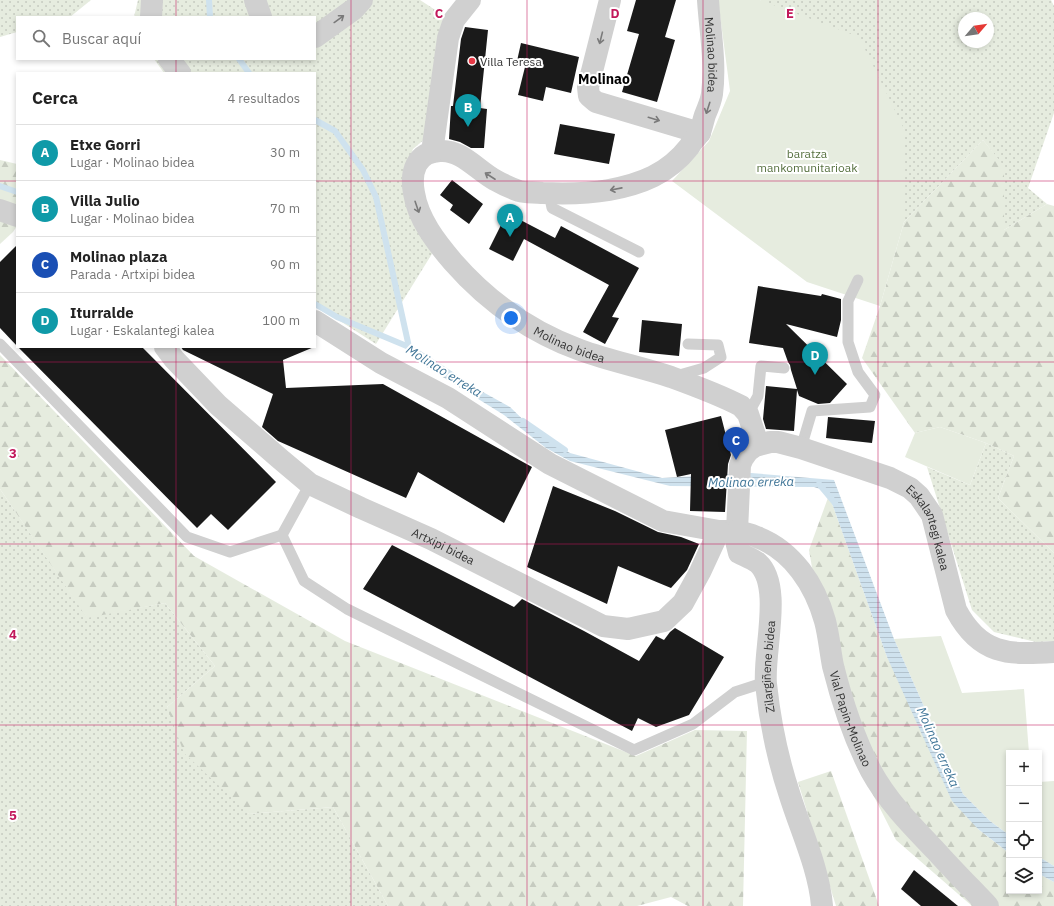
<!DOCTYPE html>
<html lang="es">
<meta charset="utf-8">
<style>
body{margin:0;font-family:"IBM Plex Sans",sans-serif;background:#f6f6f6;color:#222}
.controls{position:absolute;right:12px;bottom:12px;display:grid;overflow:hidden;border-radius:0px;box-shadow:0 2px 6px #0003}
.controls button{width:36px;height:36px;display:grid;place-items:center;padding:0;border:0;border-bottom:1px solid #e0e0e0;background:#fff;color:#222;font:20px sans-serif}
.compass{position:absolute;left:958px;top:12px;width:36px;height:36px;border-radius:50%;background:#fff;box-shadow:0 2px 6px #0003;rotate:61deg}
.you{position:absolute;left:511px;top:318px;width:14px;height:14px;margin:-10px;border:3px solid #fff;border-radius:50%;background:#1a73e8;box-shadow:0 0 0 6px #1a73e833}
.badge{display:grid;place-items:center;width:26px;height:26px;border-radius:50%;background:#2563eb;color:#fff;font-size:13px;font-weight:700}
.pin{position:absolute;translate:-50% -33px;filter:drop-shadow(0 1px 2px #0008)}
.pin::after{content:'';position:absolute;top:21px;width:14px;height:12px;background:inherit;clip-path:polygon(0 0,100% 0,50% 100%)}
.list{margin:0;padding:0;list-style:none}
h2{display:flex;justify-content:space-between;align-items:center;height:52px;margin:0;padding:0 16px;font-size:17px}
h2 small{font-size:13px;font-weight:400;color:#767676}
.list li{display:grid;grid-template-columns:26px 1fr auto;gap:12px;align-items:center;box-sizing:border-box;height:56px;padding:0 16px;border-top:1px solid #e0e0e0}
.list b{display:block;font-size:15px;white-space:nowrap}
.list p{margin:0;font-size:13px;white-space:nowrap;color:#767676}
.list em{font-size:13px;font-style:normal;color:#767676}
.icon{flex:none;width:22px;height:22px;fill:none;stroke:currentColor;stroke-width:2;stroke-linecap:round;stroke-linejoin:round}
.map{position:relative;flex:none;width:1054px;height:906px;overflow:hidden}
.search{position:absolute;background:#fff;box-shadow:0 2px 6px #0003;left:16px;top:16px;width:300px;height:44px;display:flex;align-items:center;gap:10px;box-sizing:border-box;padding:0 14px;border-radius:0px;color:#767676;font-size:15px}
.panel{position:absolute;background:#fff;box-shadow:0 2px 6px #0003;left:16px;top:72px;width:300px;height:276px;border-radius:0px}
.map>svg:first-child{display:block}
</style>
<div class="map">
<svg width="1054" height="906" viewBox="0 0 1054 906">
<defs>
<pattern id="grass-dots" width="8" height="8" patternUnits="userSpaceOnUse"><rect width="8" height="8" fill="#e6ecdf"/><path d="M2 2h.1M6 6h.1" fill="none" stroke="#c6cbc0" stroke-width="1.8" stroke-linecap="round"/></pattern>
<pattern id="forest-firs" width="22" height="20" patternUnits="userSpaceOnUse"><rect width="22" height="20" fill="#e6ecdf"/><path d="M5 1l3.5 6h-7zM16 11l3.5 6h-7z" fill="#c6cbc0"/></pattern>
<pattern id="water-rules" width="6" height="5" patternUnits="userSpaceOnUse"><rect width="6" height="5" fill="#cfe2ee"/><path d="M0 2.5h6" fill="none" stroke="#b2c2cd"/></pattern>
</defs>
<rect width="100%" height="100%" fill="#fff"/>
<g fill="url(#grass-dots)" fill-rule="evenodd">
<path d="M0 0H91L70 17H17V32L0 37Z"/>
<path d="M138 0H420L443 15 426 138 413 149 403 176 435 249 376 344 315 305V73H164L154 59H315V17H134Z"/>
<path d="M760 0H1051L1054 6V113L1028 188 1047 204 1004 230V167L983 140 904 222V129ZM964 18H988V42H964Z"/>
<path d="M986 443 1014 456 998 498 1054 553V641L1036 642 994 632 972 610 927 467 970 485Z"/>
<path d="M0 489 87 617 165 603 215 666 167 707 249 814 333 807 388 906H0Z"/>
</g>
<g fill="url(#forest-firs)">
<path d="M983 140 1004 166V230L1047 204 1054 206V553L998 498 1014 456 986 443 940 427 915 433 862 358 880 306 904 222Z"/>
<path d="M0 160 17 164V226L13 232 0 244Z"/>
<path d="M0 355 194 556 345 641 636 756 695 730 747 731 743 906H688L671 897 637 906H388L333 807 249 814 184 753 167 707 215 666 165 603 87 618 0 489Z"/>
<path d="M829 495 887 657 978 829 1009 853V891H1039V874L1054 882V906H972L896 840 857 763 830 672 809 550Z"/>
<path d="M831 771 879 906H836L798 782Z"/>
</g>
<g fill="#e6ecdf">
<path d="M718 0H760L859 37 904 129V222L880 306 807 282 672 181 709 141 730 91Z"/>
<path d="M940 427 986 443 970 485 905 457 915 433Z"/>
<path d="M941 636 962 693 1024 689 1029 753H1009V835L990 821 963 794 894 639Z"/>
<path d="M1054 781V866L1039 857V782Z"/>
</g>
<g fill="url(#water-rules)">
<path d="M425 360 510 407 540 436 570 453 662 478 751 473 834 480 894 639 963 794 990 821 1009 835V853L978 829 952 801 887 657 829 495 826 491 814 487 670 486 570 461 546 448 504 415 425 366Z"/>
<path d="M1039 857 1054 866V882L1039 874Z"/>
</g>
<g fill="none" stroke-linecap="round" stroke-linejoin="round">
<g stroke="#cfe2ee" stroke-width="6">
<path d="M209 0 210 17"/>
<path d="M239 59 249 73"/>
<path d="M315 120 335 131 363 170 376 197 409 347"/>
<path d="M0 186 17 192"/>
<path d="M315 304 337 317 409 347 455 377"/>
<path d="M523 421 565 450"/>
<path d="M819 484 835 503"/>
</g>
</g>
<g fill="#1a1a1a">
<path d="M636 0H676L665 37 675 40 657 102 622 92 639 34 627 31Z"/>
<path d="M465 27 488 30 480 108 487 109 484 148H471L460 142 449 139 451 106H453L461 39Z"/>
<path d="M521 43 579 57 571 93 546 87 543 101 518 95 526 63 517 61Z"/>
<path d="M560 124 615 134 609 164 554 154Z"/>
<path d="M452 180 483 204 469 224 450 210 453 205 440 195Z"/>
<path d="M507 213 555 238 561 226 639 268 612 317 619 318 605 344 583 332 609 285 524 239 513 261 489 249Z"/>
<path d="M17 245V346L0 328V262Z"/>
<path d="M758 286 821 296 822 294 841 299V320L837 337 786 324 847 384 830 403 818 404 799 396 797 390 794 431 766 429 763 419 766 386 797 389 791 370 790 365 788 362 783 348 749 343Z"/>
<path d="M642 320 682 324 679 356 639 352Z"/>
<path d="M18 347H142L276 482 228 530 211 514 197 528Z"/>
<path d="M181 347H314L283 360 286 388 383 384 532 467 504 523 418 472 406 498 278 441 262 427 273 394 183 350Z"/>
<path d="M721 416 731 455 728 464 725 512 690 511 691 474 677 477 665 430Z"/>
<path d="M828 417 875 421 872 443 826 438Z"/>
<path d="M553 486 615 511 658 532 681 537 699 544 687 570 671 588 618 566 607 604 527 567Z"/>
<path d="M392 545 514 607 522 599 584 631 639 661 656 636 664 640 670 632 675 628 724 657 689 715 656 727 638 718 632 731 363 589Z"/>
<path d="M914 870 958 906H921L901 889Z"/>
</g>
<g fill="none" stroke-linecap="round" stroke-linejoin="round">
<g stroke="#d0d0d0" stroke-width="11">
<path d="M549 193 552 208 639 252"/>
<path d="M0 344 187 537 230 552 282 535 310 484"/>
<path d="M676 376 704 368 721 357 718 345 688 344"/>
<path d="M748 414 758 396 761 366 784 368"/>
<path d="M801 448 812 411 870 407 875 395 858 372 848 342V301L858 280"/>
<path d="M282 535 304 581 347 609 634 750 693 724 735 692 766 682"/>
</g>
<g stroke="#d0d0d0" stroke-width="22">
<path d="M255 0 261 17"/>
<path d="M610 0 588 87 589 96 596 102 700 133"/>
<path id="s1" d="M708 0C710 31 716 63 712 94 711 101 708 108 705 115 703 121 702 127 700 132 697 137 692 142 689 147 668 174 641 184 609 190 586 194 564 194 542 193 534 192 526 193 519 191 511 188 502 184 495 180 478 171 461 149 440 151 416 152 410 172 414 193 418 219 436 242 453 262 488 302 531 332 580 350 610 361 641 367 671 377 693 385 720 395 741 406L748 414 758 444"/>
<path d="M151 17 152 0"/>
<path d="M315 37 354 9 362 0"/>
<path d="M169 59 180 73"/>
<path d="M432 152 448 38 454 20 470 0"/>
<path d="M0 210 17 216"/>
<path id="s2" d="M315 321 381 363 448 398 550 464 663 521 719 531H737L740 465 743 458 748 451 755 446 770 442H778L801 448 890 478 910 488 919 496 932 515 956 610C980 655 1008 655 1054 652"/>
<path id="s3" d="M165 347 174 359 218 405 279 458 310 484 361 508 431 539 603 626 628 629 664 621 683 603 700 572 719 531"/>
<path id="s4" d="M822 906C819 869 801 831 790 796 778 760 770 722 766 684 763 652 783 586 758 563 753 559 745 556 739 553L736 541 737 531C744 533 751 534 757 537 793 551 815 585 825 621 829 636 830 651 833 666 842 702 854 738 871 771 888 802 912 826 936 851 953 870 971 888 988 906"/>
</g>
</g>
<defs><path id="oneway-shaft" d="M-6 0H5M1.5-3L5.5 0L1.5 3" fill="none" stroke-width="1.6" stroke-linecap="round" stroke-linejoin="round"/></defs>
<g stroke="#7a7a7a">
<use href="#oneway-shaft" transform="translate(339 19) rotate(-36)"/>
<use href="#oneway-shaft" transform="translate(601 38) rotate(104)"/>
<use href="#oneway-shaft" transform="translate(708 108) rotate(108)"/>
<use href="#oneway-shaft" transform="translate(654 119) rotate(17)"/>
<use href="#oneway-shaft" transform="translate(490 176) rotate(-147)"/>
<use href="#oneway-shaft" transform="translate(616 189) rotate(169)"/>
<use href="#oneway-shaft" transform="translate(417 207) rotate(71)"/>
</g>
<path fill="none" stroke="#c2185b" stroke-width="1" stroke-opacity="0.55" d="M176 0V17M351 0V906M527 0V906M703 0V906M878 0V906M176 59V73M0 181H17M315 181H1054M176 347V906M0 362H1054M0 544H1054M0 725H1054"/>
<circle fill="#e63946" stroke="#fff" stroke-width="1.5" cx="472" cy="61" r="4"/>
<g text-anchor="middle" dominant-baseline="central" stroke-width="4" stroke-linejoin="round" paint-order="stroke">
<g font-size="12" fill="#333" stroke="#fff">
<text stroke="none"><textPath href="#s1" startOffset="55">Molinao bidea</textPath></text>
<text stroke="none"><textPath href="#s1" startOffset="708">Molinao bidea</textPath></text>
<text stroke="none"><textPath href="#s2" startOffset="776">Eskalantegi kalea</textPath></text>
<text stroke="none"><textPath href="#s3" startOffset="347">Artxipi bidea</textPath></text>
<text stroke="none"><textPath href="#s4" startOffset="247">Zilargiñene bidea</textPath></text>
<text stroke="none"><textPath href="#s4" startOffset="632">Vial Papin-Molinao</textPath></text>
</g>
<g font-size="12" fill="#333" stroke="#fff" text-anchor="start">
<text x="480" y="61">Villa Teresa</text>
</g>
<g font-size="12" fill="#56703f" stroke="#fff">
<text x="807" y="153">baratza<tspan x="807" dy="14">mankomunitarioak</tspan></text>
</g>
<g font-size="13" font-style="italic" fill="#3f7597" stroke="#fff">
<text transform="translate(444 371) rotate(32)">Molinao erreka</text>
<text transform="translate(751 482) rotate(-1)">Molinao erreka</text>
<text transform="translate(938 747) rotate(66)">Molinao erreka</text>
</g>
<g font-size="14" font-weight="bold" fill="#000" stroke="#fff">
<text x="604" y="79">Molinao</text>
</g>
</g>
<g font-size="13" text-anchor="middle" font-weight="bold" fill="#c2185b" stroke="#fff" stroke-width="4" stroke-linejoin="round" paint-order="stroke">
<text x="439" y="18">C</text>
<text x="615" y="18">D</text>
<text x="790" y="18">E</text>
<text x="13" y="458">3</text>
<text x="13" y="639">4</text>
<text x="13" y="820">5</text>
</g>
</svg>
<div class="controls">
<button>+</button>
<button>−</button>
<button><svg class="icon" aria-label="locate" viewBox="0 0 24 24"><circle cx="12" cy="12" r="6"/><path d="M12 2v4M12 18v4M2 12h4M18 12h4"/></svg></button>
<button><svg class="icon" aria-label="layers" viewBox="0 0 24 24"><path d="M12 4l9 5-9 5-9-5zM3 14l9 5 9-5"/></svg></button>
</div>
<svg class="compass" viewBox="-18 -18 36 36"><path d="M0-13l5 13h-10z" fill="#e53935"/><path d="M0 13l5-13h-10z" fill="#767676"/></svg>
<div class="you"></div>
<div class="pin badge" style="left:510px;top:237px;background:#0f9aa8">A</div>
<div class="pin badge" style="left:468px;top:127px;background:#0f9aa8">B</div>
<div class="pin badge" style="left:736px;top:460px;background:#1a4fb4">C</div>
<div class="pin badge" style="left:815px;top:375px;background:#0f9aa8">D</div>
<div class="search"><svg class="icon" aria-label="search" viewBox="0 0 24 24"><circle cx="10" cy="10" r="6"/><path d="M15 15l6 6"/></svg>Buscar aquí</div>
<section class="panel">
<h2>Cerca<small>4 resultados</small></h2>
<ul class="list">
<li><span class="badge" style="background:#0f9aa8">A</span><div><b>Etxe Gorri</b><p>Lugar · Molinao bidea</p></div><em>30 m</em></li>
<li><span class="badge" style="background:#0f9aa8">B</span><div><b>Villa Julio</b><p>Lugar · Molinao bidea</p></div><em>70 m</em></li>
<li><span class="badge" style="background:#1a4fb4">C</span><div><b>Molinao plaza</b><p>Parada · Artxipi bidea</p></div><em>90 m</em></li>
<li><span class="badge" style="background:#0f9aa8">D</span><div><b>Iturralde</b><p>Lugar · Eskalantegi kalea</p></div><em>100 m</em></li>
</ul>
</section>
</div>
